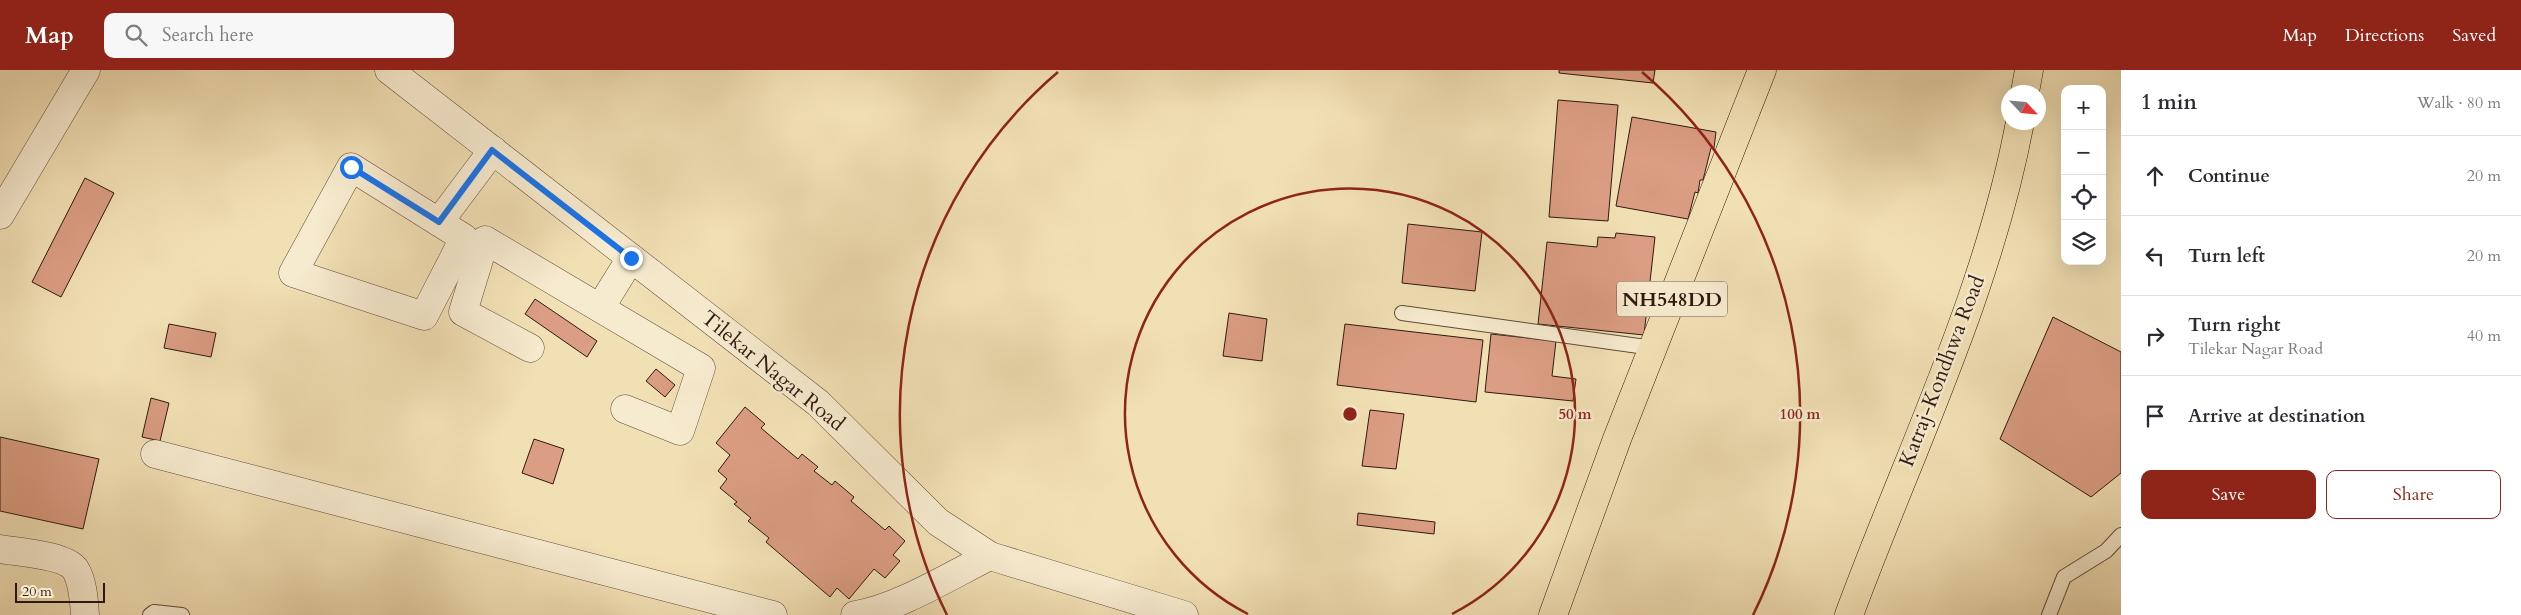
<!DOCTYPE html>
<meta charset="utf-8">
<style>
body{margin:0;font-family:Cardo,serif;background:#f7f7f7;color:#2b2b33}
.controls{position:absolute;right:15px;top:15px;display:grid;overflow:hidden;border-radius:10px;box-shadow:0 5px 20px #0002}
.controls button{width:45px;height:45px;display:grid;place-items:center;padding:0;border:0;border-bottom:1px solid #e1e1e2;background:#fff;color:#2b2b33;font:25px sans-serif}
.compass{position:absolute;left:2001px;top:15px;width:45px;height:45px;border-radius:50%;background:#fff;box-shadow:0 5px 20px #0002;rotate:116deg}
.scale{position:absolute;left:15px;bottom:12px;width:90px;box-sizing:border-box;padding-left:5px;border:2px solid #2f1910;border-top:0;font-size:14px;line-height:18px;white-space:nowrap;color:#2f1910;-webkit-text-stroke:4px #f7ebcf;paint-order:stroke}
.stop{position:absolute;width:15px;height:15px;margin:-11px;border:4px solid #1a73e8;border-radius:50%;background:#fff}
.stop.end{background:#1a73e8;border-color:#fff;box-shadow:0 1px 5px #0008}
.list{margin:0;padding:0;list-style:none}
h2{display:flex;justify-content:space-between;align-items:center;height:65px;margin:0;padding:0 20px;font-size:21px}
h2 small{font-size:16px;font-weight:400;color:#7c7c81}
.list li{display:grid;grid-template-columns:32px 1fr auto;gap:15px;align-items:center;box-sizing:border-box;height:80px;padding:0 20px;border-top:1px solid #e1e1e2}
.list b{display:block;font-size:19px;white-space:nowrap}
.list p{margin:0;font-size:16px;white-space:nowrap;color:#7c7c81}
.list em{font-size:16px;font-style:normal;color:#7c7c81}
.actions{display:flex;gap:10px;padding:15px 20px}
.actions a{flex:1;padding:11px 0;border:1px solid #8f2418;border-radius:10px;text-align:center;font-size:18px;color:#8f2418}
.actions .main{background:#8f2418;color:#fff}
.icon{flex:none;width:28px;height:28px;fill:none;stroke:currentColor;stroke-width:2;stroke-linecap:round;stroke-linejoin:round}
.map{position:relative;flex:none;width:2121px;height:545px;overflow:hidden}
header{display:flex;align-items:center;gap:30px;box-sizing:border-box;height:70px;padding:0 25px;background:#8f2418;color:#fff}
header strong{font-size:24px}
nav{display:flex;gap:28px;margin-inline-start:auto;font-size:18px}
.search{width:350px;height:45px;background:#f7f7f7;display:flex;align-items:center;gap:12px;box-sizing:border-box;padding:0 18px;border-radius:10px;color:#7c7c81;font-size:19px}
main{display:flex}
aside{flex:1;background:#fff}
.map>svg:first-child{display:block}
</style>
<header>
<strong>Map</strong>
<div class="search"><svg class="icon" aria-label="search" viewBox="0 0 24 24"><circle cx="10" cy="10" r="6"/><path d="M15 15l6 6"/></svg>Search here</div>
<nav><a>Map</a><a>Directions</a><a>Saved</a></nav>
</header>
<main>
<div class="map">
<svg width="2121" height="545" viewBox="0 0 2121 545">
<rect width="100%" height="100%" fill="#f2e0b5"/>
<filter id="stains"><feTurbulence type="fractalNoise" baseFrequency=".004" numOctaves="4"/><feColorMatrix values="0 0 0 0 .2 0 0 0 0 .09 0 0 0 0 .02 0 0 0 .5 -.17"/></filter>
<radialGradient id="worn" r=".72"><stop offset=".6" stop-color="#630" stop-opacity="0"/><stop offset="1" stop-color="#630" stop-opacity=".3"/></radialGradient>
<g fill="#db9d83" stroke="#2f1910">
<path d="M1559 0H1655L1653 13 1559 3Z"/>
<path d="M1558 30 1618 35 1608 151 1549 147Z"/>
<path d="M1632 47 1716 62 1714 78H1711L1703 110H1700L1698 123 1695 122 1688 149 1616 136Z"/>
<path d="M85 108 114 123 61 227 32 212Z"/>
<path d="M1408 154 1482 162 1475 221 1402 213Z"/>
<path d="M1616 163 1655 167 1644 265 1538 254 1547 172 1597 177 1598 167 1615 168Z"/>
<path d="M535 229 597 271 587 287 525 244Z"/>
<path d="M1229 243 1267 249 1262 291 1223 286Z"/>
<path d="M2053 247 2121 282V403L2091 427 2000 369Z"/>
<path d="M169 254 216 263 211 287 164 278Z"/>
<path d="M1345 254 1483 270 1476 332 1337 315Z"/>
<path d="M1491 264 1556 271 1552 306 1576 309 1573 331 1485 322Z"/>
<path d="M656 299 675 315 665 327 646 311Z"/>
<path d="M151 328 169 333 160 371 142 367Z"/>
<path d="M745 337 765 354 761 358 798 389 802 384 818 397 814 401 832 415 835 411 854 427 851 431 885 460 889 456 905 471 893 485 900 491 885 508 874 499 849 529 837 518 830 527 766 472 769 468 748 451 751 448 734 434 737 432 720 418 727 409 718 401 730 385 716 373Z"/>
<path d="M1370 340 1404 344 1396 399 1362 396Z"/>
<path d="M0 367 99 389 83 459 0 441Z"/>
<path d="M534 369 564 379 553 414 522 403Z"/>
<path d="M1358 443 1435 452 1434 464 1357 455Z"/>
</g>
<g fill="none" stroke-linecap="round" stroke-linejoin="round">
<g stroke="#604b39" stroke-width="16">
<g id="service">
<path d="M1402 243 1653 278"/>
<path d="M150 545 154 542 182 545"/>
<path d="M2049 545 2064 507 2106 481 2121 465"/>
</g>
</g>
<g stroke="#604b39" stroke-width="29">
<g id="minor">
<path d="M389 0 818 333 938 452 990 486 1184 545"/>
<path d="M351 97 464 168 424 246 293 203Z"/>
<path d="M0 145 86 0"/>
<path d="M439 152 493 80"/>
<path d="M600 238 631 188"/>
<path d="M530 278 463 242 485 170 701 298 680 361 625 339"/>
<path d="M155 384 773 545"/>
<path d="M0 479C17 482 65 485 75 499 83 511 84 531 85 545"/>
<path d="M855 545C897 539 951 505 990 486"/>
</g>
</g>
<g stroke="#2f1910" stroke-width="29">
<g id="trunk">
<path d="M2025 22 2029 0"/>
<path d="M1553 545 1617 369 1762 0"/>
<path d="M1849 545C1909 382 1988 224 2020 52"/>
</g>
</g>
<use href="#service" stroke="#f7ebcf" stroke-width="14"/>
<use href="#minor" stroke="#f7ebcf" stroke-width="28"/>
<use href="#trunk" stroke="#f2e0b5" stroke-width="28"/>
</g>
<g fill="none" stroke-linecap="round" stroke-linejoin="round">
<path stroke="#1a73e8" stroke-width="6" d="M351 97 439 152 492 80 631 188"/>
</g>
<g fill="none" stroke="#8f2418" stroke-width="2.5">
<path d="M1248 544A225 225 0 1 1 1452 544"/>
<path d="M947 545A450 450 0 0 1 1058 2M1642 2A450 450 0 0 1 1753 545"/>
</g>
<g text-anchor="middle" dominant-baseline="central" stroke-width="5" stroke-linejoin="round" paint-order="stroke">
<rect fill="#f7ebcf" stroke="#6b5849" stroke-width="1" x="1617" y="211.5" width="110" height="35" rx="4"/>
<g font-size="20" font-weight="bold" fill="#2f1910">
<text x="1672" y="229">NH548DD</text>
</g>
<g font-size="21" fill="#2f1910" stroke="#f7ebcf">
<text transform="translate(773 301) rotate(39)">Tilekar Nagar Road</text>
<text transform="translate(1942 301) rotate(-69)">Katraj-Kondhwa Road</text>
</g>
</g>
<circle cx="1350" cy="344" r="8" fill="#8f2418" stroke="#f7ebcf" stroke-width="2.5"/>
<g font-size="15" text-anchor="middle" font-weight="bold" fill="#8f2418" stroke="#f7ebcf" stroke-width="5" stroke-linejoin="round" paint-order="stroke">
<text x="1575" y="349">50 m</text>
<text x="1800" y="349">100 m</text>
</g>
<rect width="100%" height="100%" filter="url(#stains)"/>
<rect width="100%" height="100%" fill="url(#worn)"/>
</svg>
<div class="controls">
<button>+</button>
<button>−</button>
<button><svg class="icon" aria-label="locate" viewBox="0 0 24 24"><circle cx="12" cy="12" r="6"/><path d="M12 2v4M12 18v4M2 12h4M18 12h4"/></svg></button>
<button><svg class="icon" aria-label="layers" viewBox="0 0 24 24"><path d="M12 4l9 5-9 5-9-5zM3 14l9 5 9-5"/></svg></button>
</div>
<svg class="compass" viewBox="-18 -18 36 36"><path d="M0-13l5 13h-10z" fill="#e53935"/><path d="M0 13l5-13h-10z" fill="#7c7c81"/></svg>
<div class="scale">20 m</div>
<div class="stop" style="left:351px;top:97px"></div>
<div class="stop end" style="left:631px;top:188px"></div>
</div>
<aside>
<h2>1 min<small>Walk · 80 m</small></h2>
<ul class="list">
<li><svg class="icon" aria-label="ahead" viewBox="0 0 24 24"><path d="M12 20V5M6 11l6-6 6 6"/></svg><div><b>Continue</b></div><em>20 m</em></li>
<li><svg class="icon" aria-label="left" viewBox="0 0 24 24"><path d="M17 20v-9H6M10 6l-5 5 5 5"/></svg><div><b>Turn left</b></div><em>20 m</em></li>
<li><svg class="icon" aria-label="right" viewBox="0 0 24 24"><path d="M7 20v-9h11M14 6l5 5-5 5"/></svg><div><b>Turn right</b><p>Tilekar Nagar Road</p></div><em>40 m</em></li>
<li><svg class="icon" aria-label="arrive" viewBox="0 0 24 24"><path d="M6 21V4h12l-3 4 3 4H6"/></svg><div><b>Arrive at destination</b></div></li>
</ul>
<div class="actions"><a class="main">Save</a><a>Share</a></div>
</aside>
</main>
